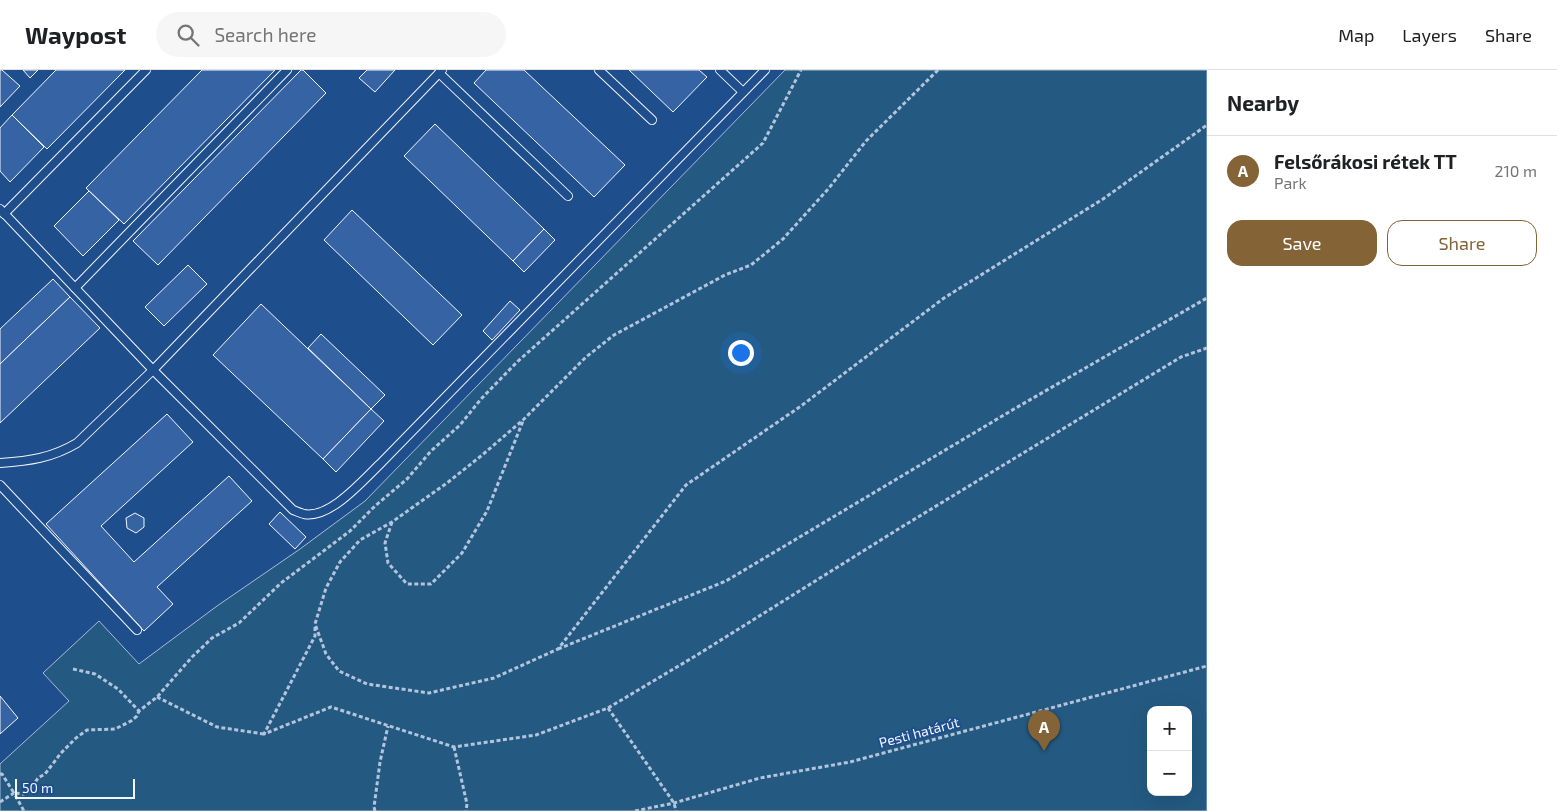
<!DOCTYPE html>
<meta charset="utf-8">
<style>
body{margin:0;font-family:"Exo 2",sans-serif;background:#f6f6f6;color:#202124}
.controls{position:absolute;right:15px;bottom:15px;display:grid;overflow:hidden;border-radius:10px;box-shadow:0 5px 20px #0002}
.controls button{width:45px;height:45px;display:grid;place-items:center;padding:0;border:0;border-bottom:1px solid #e0e0e0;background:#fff;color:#202124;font:25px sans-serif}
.scale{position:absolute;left:15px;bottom:12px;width:120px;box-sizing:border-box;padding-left:5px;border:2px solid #f2f6ff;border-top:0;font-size:14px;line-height:18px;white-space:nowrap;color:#f2f6ff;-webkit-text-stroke:4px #1f4e8c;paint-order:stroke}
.you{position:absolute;left:740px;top:282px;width:18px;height:18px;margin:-12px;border:4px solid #fff;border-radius:50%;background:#1a73e8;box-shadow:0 0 0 8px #1a73e833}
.badge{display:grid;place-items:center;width:32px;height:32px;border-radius:50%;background:#846436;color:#fff;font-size:16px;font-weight:700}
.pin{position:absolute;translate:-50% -41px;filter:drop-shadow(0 1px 2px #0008)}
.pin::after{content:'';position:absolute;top:26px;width:18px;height:15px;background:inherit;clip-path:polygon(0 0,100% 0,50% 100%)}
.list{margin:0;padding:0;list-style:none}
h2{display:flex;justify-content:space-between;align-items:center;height:65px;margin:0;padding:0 20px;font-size:21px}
h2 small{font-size:16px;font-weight:400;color:#757577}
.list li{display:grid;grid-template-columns:32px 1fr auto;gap:15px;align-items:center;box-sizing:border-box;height:70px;padding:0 20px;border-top:1px solid #e0e0e0}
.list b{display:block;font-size:19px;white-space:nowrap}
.list p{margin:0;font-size:16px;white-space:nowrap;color:#757577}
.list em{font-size:16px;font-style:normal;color:#757577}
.actions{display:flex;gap:10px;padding:15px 20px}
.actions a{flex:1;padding:11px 0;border:1px solid #846436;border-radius:15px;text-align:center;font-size:18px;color:#846436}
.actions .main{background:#846436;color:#fff}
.icon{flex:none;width:28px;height:28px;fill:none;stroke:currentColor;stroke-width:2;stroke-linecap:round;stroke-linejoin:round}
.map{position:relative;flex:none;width:1207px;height:741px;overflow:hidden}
header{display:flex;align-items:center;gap:30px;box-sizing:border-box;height:70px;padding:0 25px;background:#fff;border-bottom:1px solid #e0e0e0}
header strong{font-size:24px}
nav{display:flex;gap:28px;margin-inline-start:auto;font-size:18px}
.search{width:350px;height:45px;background:#f6f6f6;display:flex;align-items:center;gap:12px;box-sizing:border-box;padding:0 18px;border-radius:28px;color:#757577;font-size:19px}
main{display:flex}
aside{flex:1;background:#fff}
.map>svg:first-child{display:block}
</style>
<header>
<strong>Waypost</strong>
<div class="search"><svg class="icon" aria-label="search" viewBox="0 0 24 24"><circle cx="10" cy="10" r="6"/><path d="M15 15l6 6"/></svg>Search here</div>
<nav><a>Map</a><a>Layers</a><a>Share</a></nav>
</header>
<main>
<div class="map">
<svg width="1207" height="741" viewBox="0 0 1207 741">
<rect width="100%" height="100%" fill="#1f4e8c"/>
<path fill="#245a82" stroke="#a8bbd7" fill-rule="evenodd" d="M785 0H1207V741H0V694L69 631 43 603 99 551 139 594 217 536 300 479 365 431ZM1151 640H1188V722H1151Z"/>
<g fill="#3563a3" stroke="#f2f6ff">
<path d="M0 0H2L20 16 0 37Z"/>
<path d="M23 0H38L30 8Z"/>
<path d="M56 0H125L47 79 12 45Z"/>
<path d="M202 0H275L124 154 86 118Z"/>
<path d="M301 0H303L326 23 158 195 133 171Z"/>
<path d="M367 0H395L375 22 359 8Z"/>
<path d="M486 0H524L625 95 594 127 474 13Z"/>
<path d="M629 0H699L707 7 673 42Z"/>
<path d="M12 45 44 77 10 112 0 101V58Z"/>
<path d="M435 54 544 159 513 191 404 86Z"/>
<path d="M89 121 119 150 83 186 54 156Z"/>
<path d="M352 140 462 245 433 275 324 170Z"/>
<path d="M544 159 555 170 524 202 513 191Z"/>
<path d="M188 195 207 214 164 256 145 237Z"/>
<path d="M53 209 70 227 0 294V259Z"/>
<path d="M70 227 100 258 0 353V294Z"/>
<path d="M510 231 520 240 492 270 483 261Z"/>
<path d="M261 234 371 339 323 389 213 285Z"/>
<path d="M321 264 385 325 371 339 308 278Z"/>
<path d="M371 339 384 351 336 402 323 389Z"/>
<path d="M167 344 193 372 101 456 134 492 229 406 252 431 157 517 173 534 144 561 46 454Z"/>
<path d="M280 442 306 467 295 479 269 454Z"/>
<path d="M135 443 144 448V457L136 463 127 458 126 448Z"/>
<path d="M0 626 18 648 0 664Z"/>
</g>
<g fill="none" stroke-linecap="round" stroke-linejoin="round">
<g stroke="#f2f6ff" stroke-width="10">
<g id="service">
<path d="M599 0 652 50"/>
<path d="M720 0 743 22"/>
<path d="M439 3 568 126"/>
<path d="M0 139 153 300 293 440C296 441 300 443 304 444 330 449 362 411 380 394L765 0"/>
<path d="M4 144 146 0"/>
<path d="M75 218 287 0"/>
<path d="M0 393C29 391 52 388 77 373L153 300 442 0"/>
<path d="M0 415 137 560"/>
</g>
</g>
<g stroke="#b3c4dc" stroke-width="3" stroke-dasharray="4 2.5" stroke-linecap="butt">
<path d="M938 0 866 71 829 118 783 169 751 195 725 205 614 265 586 287 523 350 481 386 447 413 392 452 360 470 340 492 326 518 315 554 326 584 339 601 367 614 429 623 494 608 558 579 686 415 801 336 944 228 1103 129 1207 55"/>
<path d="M392 452 385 473 388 493 407 514H431L462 483 487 441 523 351"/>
<path d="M315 557V566L264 664 331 637 454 677 536 665 608 638 697 585 900 458 1181 287 1207 278"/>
<path d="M558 579 726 511 1014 339 1207 228"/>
<path d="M73 599 95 604 118 619 139 641 157 627 192 587 212 568 239 553 281 513 350 461 375 436 407 409 431 381 460 355 481 329 517 292 763 73 801 0"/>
<path d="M157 627 217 657 264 664"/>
<path d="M608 638 674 733 676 741"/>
<path d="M454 677 467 734 466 741"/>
<path d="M0 704H2L14 723 23 724 29 722 38 708 45 704 61 683 76 668 87 660 115 659 131 651 137 646 139 641"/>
<path d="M0 732 14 723 24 741"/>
<path d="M375 741 374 737 380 692 388 656"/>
<path d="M635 741 674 733 760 708 850 692 1207 596"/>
</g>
<use href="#service" stroke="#1f4e8c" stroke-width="8"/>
</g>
<g text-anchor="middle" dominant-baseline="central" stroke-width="4" stroke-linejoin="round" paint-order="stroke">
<g font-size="14" fill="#f2f6ff" stroke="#1f4e8c">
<text transform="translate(919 662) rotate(-15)">Pesti határút</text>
</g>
</g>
</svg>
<div class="controls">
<button>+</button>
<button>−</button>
</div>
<div class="scale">50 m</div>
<div class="you"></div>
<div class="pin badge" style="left:1044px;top:681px">A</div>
</div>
<aside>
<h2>Nearby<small></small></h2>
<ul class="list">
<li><span class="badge">A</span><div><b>Felsőrákosi rétek TT</b><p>Park</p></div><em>210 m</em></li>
</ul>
<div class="actions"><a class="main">Save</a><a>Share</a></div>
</aside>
</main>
